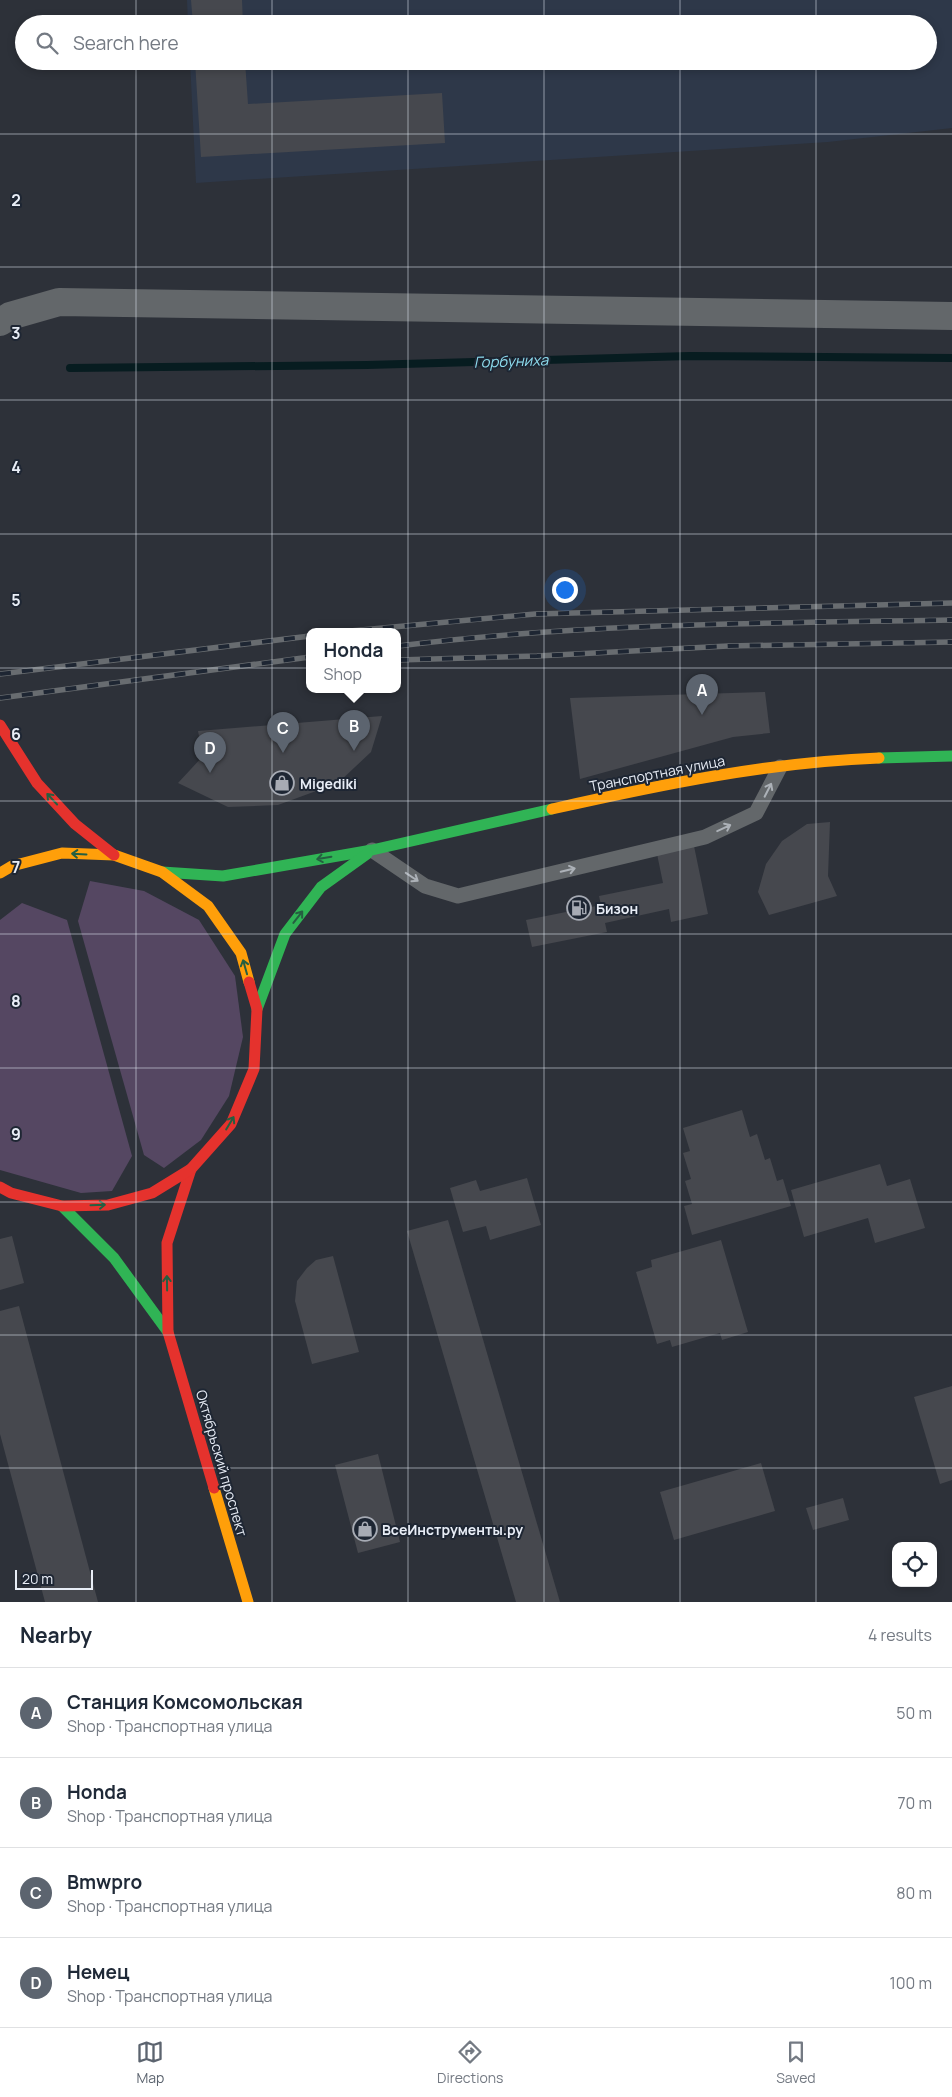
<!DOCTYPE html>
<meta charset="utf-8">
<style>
body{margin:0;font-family:Manrope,sans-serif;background:#f6f6f7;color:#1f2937}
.controls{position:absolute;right:15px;bottom:15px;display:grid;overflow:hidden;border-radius:10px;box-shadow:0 2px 8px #0003}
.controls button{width:45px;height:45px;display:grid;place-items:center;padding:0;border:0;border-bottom:1px solid #e0e1e3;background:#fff;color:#1f2937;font:25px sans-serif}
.scale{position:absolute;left:15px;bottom:12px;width:78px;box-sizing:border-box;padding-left:5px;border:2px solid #e8edf6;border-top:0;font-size:14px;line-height:18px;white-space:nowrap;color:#e8edf6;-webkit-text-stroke:4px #1e2633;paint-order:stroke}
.you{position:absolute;left:564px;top:589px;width:18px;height:18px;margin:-12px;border:4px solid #fff;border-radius:50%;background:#1a73e8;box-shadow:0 0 0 8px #1a73e833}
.badge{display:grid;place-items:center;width:32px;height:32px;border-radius:50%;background:#5c646f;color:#fff;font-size:16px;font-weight:700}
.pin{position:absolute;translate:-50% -41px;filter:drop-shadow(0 1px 2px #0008)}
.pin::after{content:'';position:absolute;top:26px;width:18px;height:15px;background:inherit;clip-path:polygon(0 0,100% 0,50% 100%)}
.popup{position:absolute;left:306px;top:628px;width:95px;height:65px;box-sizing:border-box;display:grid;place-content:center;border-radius:10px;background:#fff;filter:drop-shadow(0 1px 4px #0005);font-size:16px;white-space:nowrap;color:#747a83}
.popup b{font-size:19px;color:#1f2937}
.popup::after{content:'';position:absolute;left:50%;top:100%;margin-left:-10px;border:10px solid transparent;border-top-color:#fff}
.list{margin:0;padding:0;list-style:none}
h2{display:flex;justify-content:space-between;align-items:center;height:65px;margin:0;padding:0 20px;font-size:21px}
h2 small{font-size:16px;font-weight:400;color:#747a83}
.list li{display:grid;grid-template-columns:32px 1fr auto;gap:15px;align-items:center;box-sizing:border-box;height:90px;padding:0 20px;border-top:1px solid #e0e1e3}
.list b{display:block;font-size:19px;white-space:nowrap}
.list p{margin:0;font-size:16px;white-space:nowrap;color:#747a83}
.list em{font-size:16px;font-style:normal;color:#747a83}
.icon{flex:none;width:28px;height:28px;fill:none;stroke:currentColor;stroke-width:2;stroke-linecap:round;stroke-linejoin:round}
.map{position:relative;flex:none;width:952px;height:1602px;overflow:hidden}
.search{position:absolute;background:#fff;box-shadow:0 2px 8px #0003;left:15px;right:15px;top:15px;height:55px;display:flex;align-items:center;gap:12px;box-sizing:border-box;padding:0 18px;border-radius:28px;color:#747a83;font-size:19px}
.sheet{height:425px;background:#fff}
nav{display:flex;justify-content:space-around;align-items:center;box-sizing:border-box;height:70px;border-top:1px solid #e0e1e3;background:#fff;font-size:14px;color:#747a83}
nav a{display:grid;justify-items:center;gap:2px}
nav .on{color:#5c646f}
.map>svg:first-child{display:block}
</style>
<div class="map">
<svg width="952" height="1602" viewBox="0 0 952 1602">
<rect width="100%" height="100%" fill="#2d3139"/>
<path fill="#2e3849" d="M187 0H952V128L828 142 196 183 190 61H928V24H188Z"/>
<g fill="#554762">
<path d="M90 881 144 891 199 920 235 976 243 1037 229 1096 201 1140 164 1168 144 1155 78 921Z"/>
<path d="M22 903 67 920 132 1156 112 1191 81 1193 0 1170V920Z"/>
</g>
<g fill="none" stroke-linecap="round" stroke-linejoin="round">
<path stroke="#071c20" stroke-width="8" d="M70 368 367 365 690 356 952 358"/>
</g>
<g fill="#46484e">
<path d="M191 0H242L243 24H193Z"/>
<path d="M195 61H245L248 104 442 93 445 143 201 157Z"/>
<path d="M765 692 770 733 733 737 580 779 570 698Z"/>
<path d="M382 716 371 752 338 783 278 805 228 807 178 783 203 756 198 731Z"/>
<path d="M830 822 828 876 837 896 769 915 758 892 766 864 782 841 807 824Z"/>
<path d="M694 846 708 914 671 922 669 909 605 923 607 932 532 947 526 920 601 905 599 896 663 883 657 854Z"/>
<path d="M742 1110 750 1137 757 1134 765 1160 770 1158 777 1181 783 1179 791 1206 692 1235 684 1206 692 1204 685 1181 691 1179 683 1153 690 1151 683 1128Z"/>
<path d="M880 1164 887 1186 910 1179 925 1228 875 1243 868 1218 804 1237 791 1190Z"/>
<path d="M527 1178 541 1225 490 1240 486 1226 463 1232 450 1188 476 1180 480 1191Z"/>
<path d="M448 1220 560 1602H516L407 1231Z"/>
<path d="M12 1236 24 1283 0 1290V1239Z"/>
<path d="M721 1240 748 1332 722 1340 720 1333 672 1347 670 1340 657 1344 636 1272 652 1267 651 1260Z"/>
<path d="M333 1256 359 1352 312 1364 295 1301 297 1281 307 1268 316 1260Z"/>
<path d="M19 1306 98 1602H45L0 1434V1311Z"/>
<path d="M952 1386V1480L940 1484 914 1397Z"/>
<path d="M378 1454 400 1542 358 1553 335 1465Z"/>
<path d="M761 1463 775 1511 674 1540 660 1492Z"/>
<path d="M843 1498 849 1520 813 1530 806 1508Z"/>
</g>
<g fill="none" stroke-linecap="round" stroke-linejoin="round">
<path stroke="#63676a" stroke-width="15" d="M372 850 425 886 458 896 705 837 756 813 780 767"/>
<path stroke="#63676a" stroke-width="28" d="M0 322 10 316 59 302 952 316"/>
<g stroke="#30b455" stroke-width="11">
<path d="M879 758 952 756"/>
<path d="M162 872 223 876 372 850 552 809"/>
<path d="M257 1009 285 934 321 887 367 854"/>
<path d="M62 1206 114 1258 168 1332"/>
</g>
<g stroke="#ff9f0a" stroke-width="11">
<path d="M552 809C659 785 769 762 879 758"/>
<path d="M0 873 12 866 62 853 114 855 162 872 208 906 241 953 249 982"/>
<path d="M214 1488 248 1602"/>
</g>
<g stroke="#e5322d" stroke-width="11">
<path d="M0 725 37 783 75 824 114 855"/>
<path d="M191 1169 167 1243 168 1332 214 1488"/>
<path d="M0 1187 11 1193 62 1206 108 1205 152 1193 191 1169 231 1124 254 1069 257 1009 249 982"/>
</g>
<g stroke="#686c70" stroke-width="5.5">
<g id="rail">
<path d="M339 632 535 614 952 603"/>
<path d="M398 646C582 623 767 623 952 620"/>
<path d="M398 660 537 656 728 646 952 642"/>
<path d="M0 674 310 636"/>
<path d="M0 698 310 657"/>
</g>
</g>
<use href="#rail" stroke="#1e2633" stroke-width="4" stroke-dasharray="11" stroke-linecap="butt"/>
</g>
<defs><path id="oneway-shaft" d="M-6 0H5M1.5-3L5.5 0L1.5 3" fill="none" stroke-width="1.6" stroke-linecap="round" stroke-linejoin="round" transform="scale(1.25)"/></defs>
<g stroke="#acb1b7">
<use href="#oneway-shaft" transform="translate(768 790) rotate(-63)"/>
<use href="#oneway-shaft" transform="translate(724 828) rotate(-25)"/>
<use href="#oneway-shaft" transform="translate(568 870) rotate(-13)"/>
<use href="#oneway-shaft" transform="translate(412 877) rotate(34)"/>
</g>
<g stroke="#255f41">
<use href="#oneway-shaft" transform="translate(52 799) rotate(-133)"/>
<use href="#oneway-shaft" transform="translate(79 854) rotate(-177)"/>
<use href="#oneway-shaft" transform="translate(324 858) rotate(170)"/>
<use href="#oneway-shaft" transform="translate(298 917) rotate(-52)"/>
<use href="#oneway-shaft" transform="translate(245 967) rotate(-106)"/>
<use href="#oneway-shaft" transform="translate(230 1123) rotate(-59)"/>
<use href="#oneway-shaft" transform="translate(98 1205) rotate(-2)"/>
<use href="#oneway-shaft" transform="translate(167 1283) rotate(-91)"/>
</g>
<path fill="none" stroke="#e8edf6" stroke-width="1" stroke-opacity="0.55" d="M136 0V24M272 0V24M408 0V24M544 0V24M680 0V24M816 0V24M136 61V1602M272 61V1602M408 61V1602M544 61V1602M680 61V1602M816 61V1602M0 134H952M0 267H952M0 400H952M0 534H952M0 668H952M0 801H952M0 934H952M0 1068H952M0 1202H952M0 1335H952M0 1468H952"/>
<defs>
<g id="shop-ring" transform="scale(1.25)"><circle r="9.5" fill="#1e2633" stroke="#a7abb4" stroke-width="1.5"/><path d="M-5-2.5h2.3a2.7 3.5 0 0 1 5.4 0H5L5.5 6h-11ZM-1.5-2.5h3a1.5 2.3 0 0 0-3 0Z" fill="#a7abb4"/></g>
<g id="fuel-ring" transform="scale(1.25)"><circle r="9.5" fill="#1e2633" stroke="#a7abb4" stroke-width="1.5"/><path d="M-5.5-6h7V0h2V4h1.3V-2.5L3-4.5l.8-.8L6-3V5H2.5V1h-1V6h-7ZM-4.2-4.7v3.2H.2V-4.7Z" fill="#a7abb4"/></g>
</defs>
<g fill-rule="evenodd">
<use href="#shop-ring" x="282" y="783"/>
<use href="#fuel-ring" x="579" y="908"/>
<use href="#shop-ring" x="365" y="1529"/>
</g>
<g text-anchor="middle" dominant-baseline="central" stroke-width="4" stroke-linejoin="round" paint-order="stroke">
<g font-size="14" fill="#e8edf6" stroke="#1e2633">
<text transform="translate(657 773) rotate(-11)">Транспортная улица</text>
<text transform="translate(222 1463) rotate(74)">Октябрьский проспект</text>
</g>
<g font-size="14" font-weight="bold" fill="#e8edf6" stroke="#1e2633" text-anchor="start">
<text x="300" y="783">Migediki</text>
<text x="596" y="908">Бизон</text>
<text x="382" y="1529">ВсеИнструменты.ру</text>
</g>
<g font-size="15" font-style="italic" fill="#8eddef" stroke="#1e2633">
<text transform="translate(511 361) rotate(-2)">Горбуниха</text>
</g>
</g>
<g font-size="16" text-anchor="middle" font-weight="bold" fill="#e8edf6" stroke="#1e2633" stroke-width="4" stroke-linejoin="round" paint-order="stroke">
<text x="16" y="206">2</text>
<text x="16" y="339">3</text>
<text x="16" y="473">4</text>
<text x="16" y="606">5</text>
<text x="16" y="740">6</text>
<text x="16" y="873">7</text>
<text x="16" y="1007">8</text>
<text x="16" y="1140">9</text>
</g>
</svg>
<div class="controls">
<button><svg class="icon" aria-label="locate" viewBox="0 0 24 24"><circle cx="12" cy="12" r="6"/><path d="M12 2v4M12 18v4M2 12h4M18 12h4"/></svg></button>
</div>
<div class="scale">20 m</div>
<div class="you"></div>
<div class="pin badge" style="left:702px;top:715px">A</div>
<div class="pin badge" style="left:354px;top:751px">B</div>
<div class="popup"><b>Honda</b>Shop</div>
<div class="pin badge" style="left:283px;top:753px">C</div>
<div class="pin badge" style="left:210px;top:773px">D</div>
<div class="search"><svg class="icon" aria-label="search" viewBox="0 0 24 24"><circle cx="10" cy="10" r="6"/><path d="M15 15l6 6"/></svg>Search here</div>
</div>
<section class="sheet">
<h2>Nearby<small>4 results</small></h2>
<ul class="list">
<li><span class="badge">A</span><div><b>Станция Комсомольская</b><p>Shop · Транспортная улица</p></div><em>50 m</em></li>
<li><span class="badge">B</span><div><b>Honda</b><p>Shop · Транспортная улица</p></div><em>70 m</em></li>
<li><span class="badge">C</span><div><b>Bmwpro</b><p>Shop · Транспортная улица</p></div><em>80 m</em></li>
<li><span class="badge">D</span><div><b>Немец</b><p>Shop · Транспортная улица</p></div><em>100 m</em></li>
</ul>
</section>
<nav>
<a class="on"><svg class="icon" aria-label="map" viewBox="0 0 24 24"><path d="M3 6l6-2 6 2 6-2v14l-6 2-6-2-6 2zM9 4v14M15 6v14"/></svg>Map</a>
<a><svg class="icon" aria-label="directions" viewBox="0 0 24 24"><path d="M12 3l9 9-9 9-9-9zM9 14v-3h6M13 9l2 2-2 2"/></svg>Directions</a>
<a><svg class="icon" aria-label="saved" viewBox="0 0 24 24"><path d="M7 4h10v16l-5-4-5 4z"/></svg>Saved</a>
</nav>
